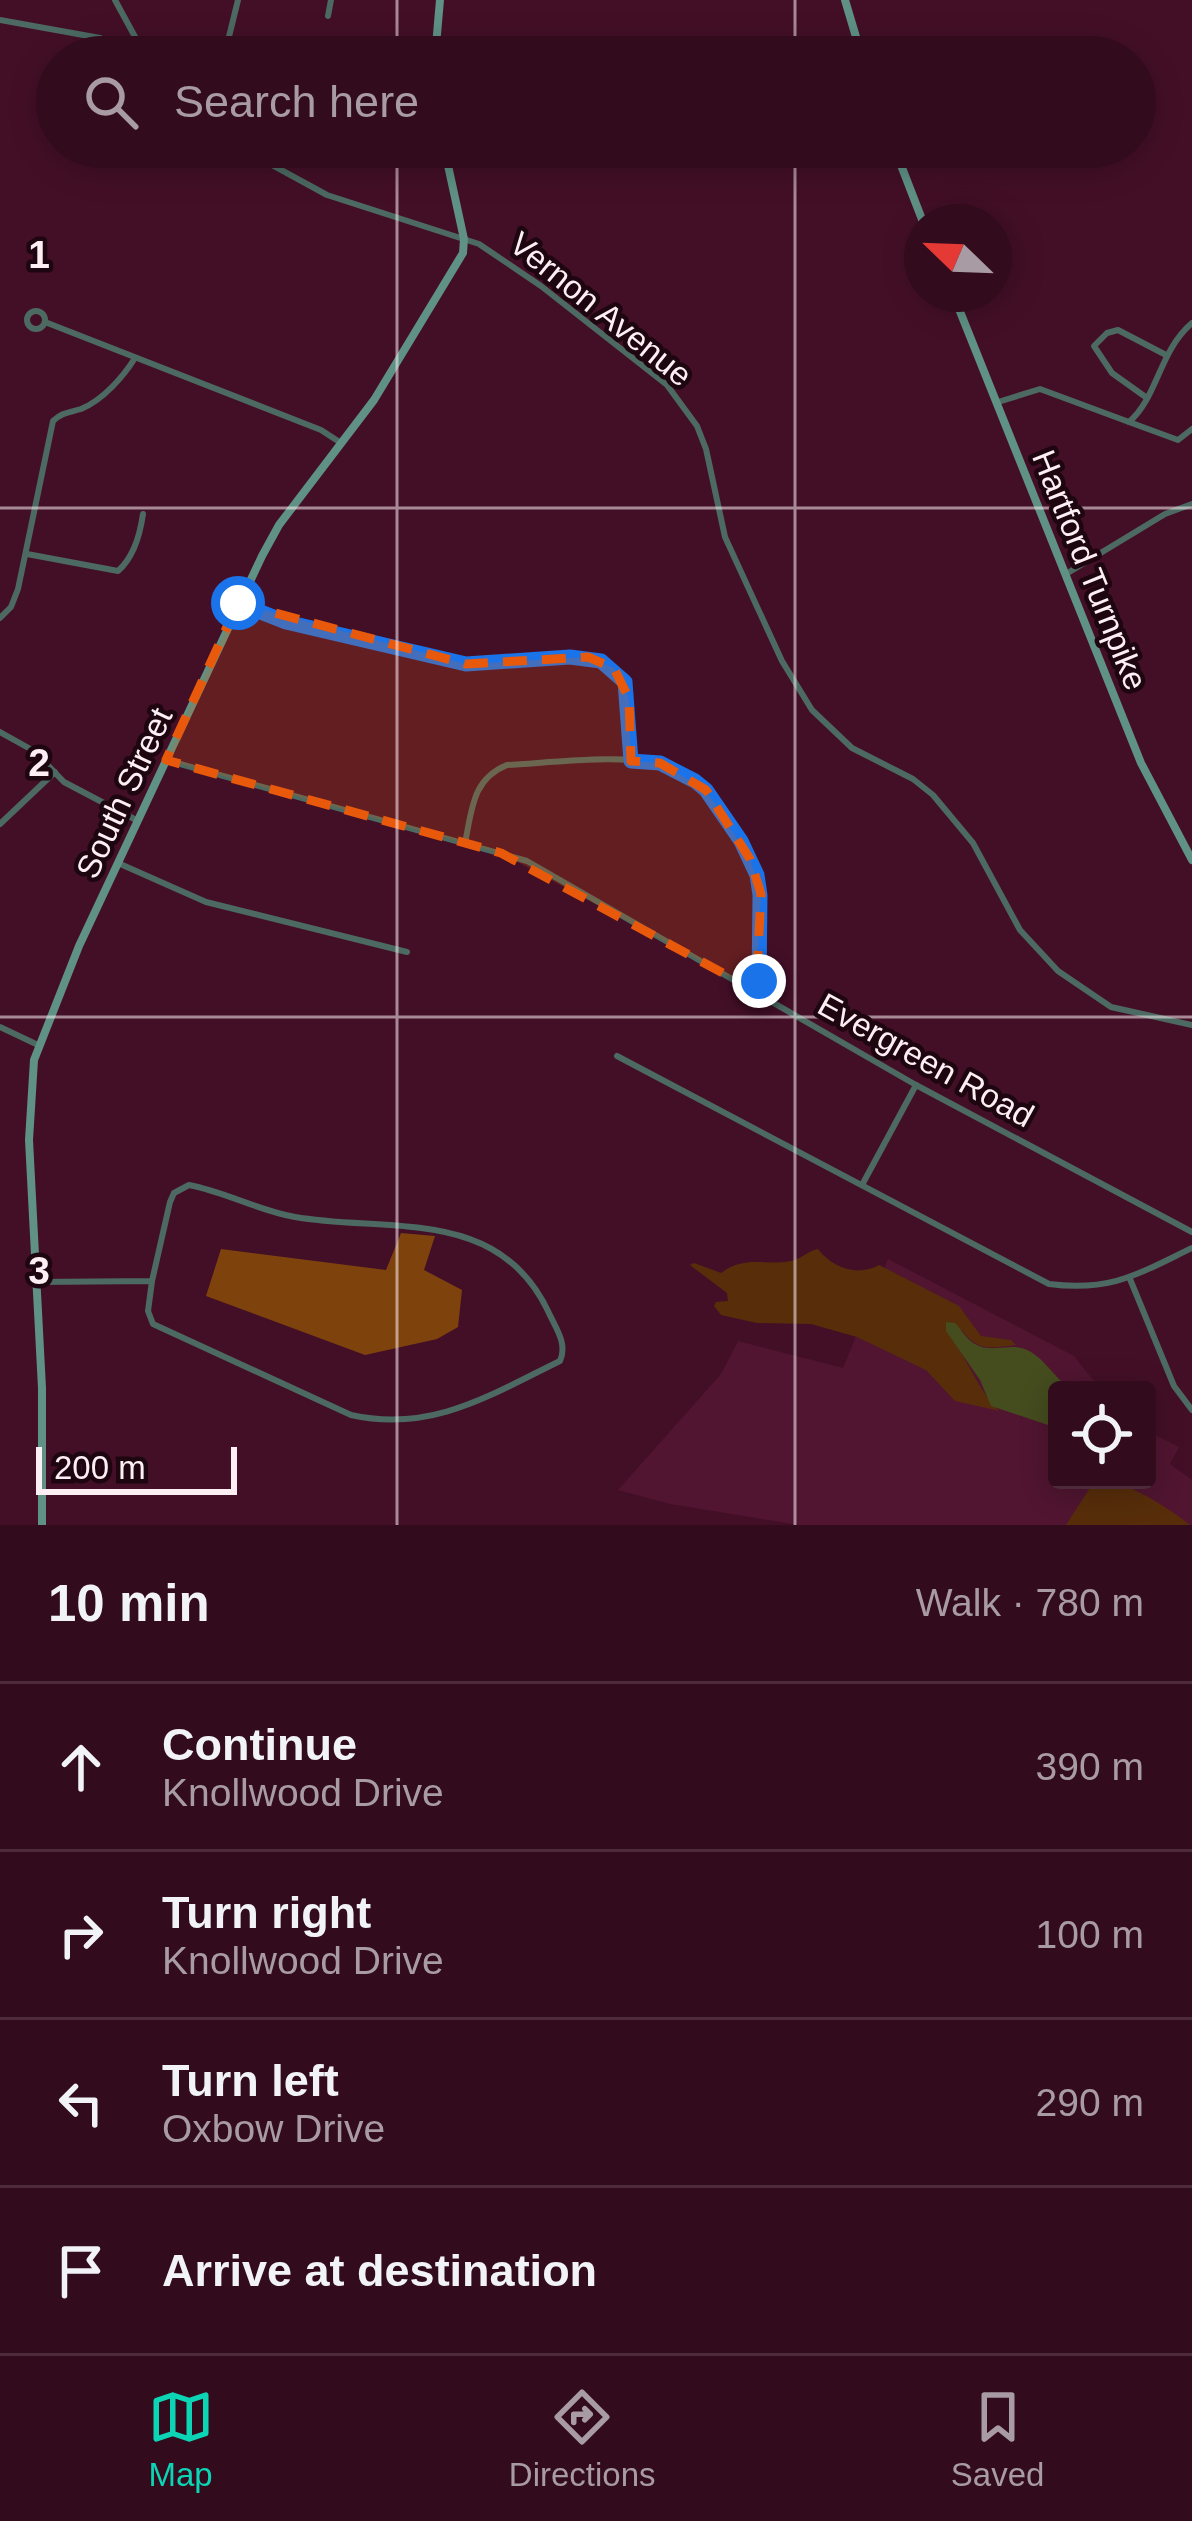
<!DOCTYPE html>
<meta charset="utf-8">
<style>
body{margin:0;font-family:Arial,sans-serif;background:#3a1426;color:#f1f3f6}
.controls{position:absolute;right:36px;bottom:36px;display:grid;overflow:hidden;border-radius:12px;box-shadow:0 6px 30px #0003}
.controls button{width:108px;height:108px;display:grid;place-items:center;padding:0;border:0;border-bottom:3px solid #4d2b3b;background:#320b1d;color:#f1f3f6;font:60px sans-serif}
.compass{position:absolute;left:904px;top:204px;width:108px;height:108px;border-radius:50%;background:#320b1d;box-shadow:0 6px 30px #0003;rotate:293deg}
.scale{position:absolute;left:36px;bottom:30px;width:201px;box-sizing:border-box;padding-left:12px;border:6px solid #fceef2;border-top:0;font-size:33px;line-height:42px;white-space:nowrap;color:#fceef2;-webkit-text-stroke:9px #1d060f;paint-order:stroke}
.stop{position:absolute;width:36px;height:36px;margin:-27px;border:9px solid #1a73e8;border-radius:50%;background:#fff}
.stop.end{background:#1a73e8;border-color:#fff;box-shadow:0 3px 12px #0008}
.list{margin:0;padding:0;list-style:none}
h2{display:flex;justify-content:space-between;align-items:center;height:156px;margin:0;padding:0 48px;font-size:51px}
h2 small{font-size:39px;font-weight:400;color:#a89ba4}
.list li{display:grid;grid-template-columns:78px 1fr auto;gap:36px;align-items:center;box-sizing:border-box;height:168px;padding:0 48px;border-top:3px solid #4d2b3b}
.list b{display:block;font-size:45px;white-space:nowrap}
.list p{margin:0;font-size:39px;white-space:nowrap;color:#a89ba4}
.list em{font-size:39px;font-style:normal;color:#a89ba4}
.icon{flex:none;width:66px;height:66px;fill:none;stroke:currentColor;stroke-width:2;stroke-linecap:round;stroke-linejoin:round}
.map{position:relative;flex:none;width:1192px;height:1525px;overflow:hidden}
.search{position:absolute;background:#320b1d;box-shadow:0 6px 30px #0003;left:36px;right:36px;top:36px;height:132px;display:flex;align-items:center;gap:30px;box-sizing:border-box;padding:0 42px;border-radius:66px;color:#a89ba4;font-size:45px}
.sheet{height:828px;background:#320b1d}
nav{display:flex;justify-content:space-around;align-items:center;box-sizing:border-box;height:168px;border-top:3px solid #4d2b3b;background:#320b1d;font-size:33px;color:#a89ba4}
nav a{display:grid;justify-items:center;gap:6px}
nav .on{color:#0cd5b5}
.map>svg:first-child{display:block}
</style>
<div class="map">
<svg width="1192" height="1525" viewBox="0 0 1192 1525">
<rect width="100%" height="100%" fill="#430f27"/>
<path fill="#511531" d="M888 1259 1074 1356 1101 1390H1057V1480H1147V1431L1179 1447 1170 1464 1192 1480V1525H799L670 1504 618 1490 721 1374 738 1341 843 1368Z"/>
<g fill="#582e0a">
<path d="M818 1249C832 1268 858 1277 879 1265L959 1306 981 1336 1011 1340 1016 1345C992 1348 977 1352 962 1330L946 1331C964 1351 983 1400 1000 1411L955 1401 926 1370 857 1337 811 1324 757 1323 721 1315 714 1306 716 1302 728 1301 727 1293 690 1265 694 1263 721 1273C745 1255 767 1266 791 1261 802 1259 807 1251 818 1249Z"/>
<path d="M1095 1480C1127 1480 1165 1506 1190 1525H1066Z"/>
</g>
<path fill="#7e430d" d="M401 1233 435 1236 424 1270 462 1290 458 1327 437 1339 365 1355 206 1296 221 1249 386 1270Z"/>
<path fill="#454c1e" d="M946 1322 955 1323C962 1330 967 1340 975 1344 994 1355 1012 1340 1031 1352 1049 1363 1055 1381 1075 1390H1057V1428L991 1406 980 1380 946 1331Z"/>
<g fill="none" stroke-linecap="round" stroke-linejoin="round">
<g stroke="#4c6a62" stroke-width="6">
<path d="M115 0 146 57"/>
<path d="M328 16 331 0"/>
<path d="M0 20 100 38 135 57"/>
<path d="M224 57 238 0"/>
<path d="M239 147 327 195 479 244 541 286 667 385 697 426 706 449 725 537 782 661 812 710 852 748 913 779 933 795 973 843 1020 930 1058 971 1111 1007 1192 1025"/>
<circle cx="36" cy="320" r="9"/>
<path d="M45 322 321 430 341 443"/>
<path d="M1147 398 1112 373 1094 346 1107 333 1118 330 1166 355"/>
<path d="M998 402 1040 389 1129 422C1158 397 1159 351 1192 323"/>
<path d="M1129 422 1178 440 1192 429"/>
<path d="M27 554 118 571C134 557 140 535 143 514"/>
<path d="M1066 574 1165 514 1192 504"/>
<path d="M241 604 286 622 466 664 588 657 614 668 625 681 631 761"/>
<path d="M0 618 11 607 18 589 53 421C63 412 68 413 81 409 103 400 123 377 135 358"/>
<path d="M0 732 34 751 64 782 138 821"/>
<path d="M166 760 527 861 916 1085 1192 1232"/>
<path d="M0 824 55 772"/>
<path d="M465 843C472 810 472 779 507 765 548 763 626 753 663 765 744 790 781 917 756 991"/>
<path d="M118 863 206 902 407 952"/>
<path d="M0 1027 38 1045"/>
<path d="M617 1056 1049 1284C1111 1292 1138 1274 1192 1248"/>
<path d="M862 1185 916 1085"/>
<path d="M1130 1279 1174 1386 1192 1410"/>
<path d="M37 1282 152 1281 170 1202 174 1193 189 1185C226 1192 259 1211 295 1217 388 1233 498 1206 548 1311 555 1327 568 1343 560 1361 490 1395 432 1433 351 1415L153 1324 148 1311 152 1281"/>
</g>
<g stroke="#5f9184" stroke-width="8">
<path d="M845 0 862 57"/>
<path d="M435 57 440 0"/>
<path d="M894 147 923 222"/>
<path d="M953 294 1141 763 1192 860"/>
<path d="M42 1525V1388L29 1140 34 1060 79 946 262 556 279 525 374 400 463 253 464 239 444 147"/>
</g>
</g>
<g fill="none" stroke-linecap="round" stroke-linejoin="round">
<path stroke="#1a73e8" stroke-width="15" d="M238 603 286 622 466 664 570 657 601 661 625 682 631 761 660 763 695 781 706 790 741 841 757 875 760 895 759 981"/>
</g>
<path fill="#e8590c" fill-opacity="0.2" stroke="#e8590c" stroke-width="9" stroke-dasharray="24 15" stroke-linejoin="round" d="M238 603 466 664 588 657 614 668 629 699 631 761 660 763 706 790 750 859 761 894 756 991 501 853 166 760Z"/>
<path fill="none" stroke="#fceef2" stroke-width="3" stroke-opacity="0.55" d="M397 0V57M795 0V57M397 147V1525M795 147V1525M0 508H1192M0 1017H1192"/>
<g text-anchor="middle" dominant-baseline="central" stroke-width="9" stroke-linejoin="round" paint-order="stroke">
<g font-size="33" fill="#fceef2" stroke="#1d060f">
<text transform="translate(601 309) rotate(39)">Vernon Avenue</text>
<text transform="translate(1090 570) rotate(68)">Hartford Turnpike</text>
<text transform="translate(124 793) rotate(-65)">South Street</text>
<text transform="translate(926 1060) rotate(29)">Evergreen Road</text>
</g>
</g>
<g font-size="39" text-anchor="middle" font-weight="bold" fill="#fceef2" stroke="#1d060f" stroke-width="9" stroke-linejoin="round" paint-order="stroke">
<text x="39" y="268">1</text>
<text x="39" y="776">2</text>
<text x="39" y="1284">3</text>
</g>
</svg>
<div class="controls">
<button><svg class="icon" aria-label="locate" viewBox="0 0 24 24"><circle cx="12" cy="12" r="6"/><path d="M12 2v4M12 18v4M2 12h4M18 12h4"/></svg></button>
</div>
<svg class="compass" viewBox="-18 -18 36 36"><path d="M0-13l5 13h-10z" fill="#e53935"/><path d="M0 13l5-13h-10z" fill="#a89ba4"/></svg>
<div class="scale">200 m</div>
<div class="stop" style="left:238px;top:603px"></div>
<div class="stop end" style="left:759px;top:981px"></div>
<div class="search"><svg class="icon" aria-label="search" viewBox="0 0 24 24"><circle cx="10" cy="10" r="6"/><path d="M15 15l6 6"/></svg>Search here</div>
</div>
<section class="sheet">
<h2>10 min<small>Walk · 780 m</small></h2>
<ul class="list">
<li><svg class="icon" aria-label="ahead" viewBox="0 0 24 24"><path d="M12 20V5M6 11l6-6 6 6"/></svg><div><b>Continue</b><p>Knollwood Drive</p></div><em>390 m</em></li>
<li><svg class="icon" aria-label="right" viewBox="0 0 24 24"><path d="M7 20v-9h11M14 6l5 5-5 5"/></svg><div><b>Turn right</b><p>Knollwood Drive</p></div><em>100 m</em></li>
<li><svg class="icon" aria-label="left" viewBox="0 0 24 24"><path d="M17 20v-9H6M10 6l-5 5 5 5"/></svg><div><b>Turn left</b><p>Oxbow Drive</p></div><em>290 m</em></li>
<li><svg class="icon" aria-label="arrive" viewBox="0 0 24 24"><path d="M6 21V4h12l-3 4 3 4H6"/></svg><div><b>Arrive at destination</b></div></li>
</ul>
</section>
<nav>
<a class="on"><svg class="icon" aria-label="map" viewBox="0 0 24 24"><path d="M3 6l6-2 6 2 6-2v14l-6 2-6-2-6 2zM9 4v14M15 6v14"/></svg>Map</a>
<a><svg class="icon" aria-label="directions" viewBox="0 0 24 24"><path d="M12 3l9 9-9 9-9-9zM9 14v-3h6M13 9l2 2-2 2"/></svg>Directions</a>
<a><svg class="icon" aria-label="saved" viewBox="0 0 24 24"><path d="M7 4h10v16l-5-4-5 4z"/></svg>Saved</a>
</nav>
